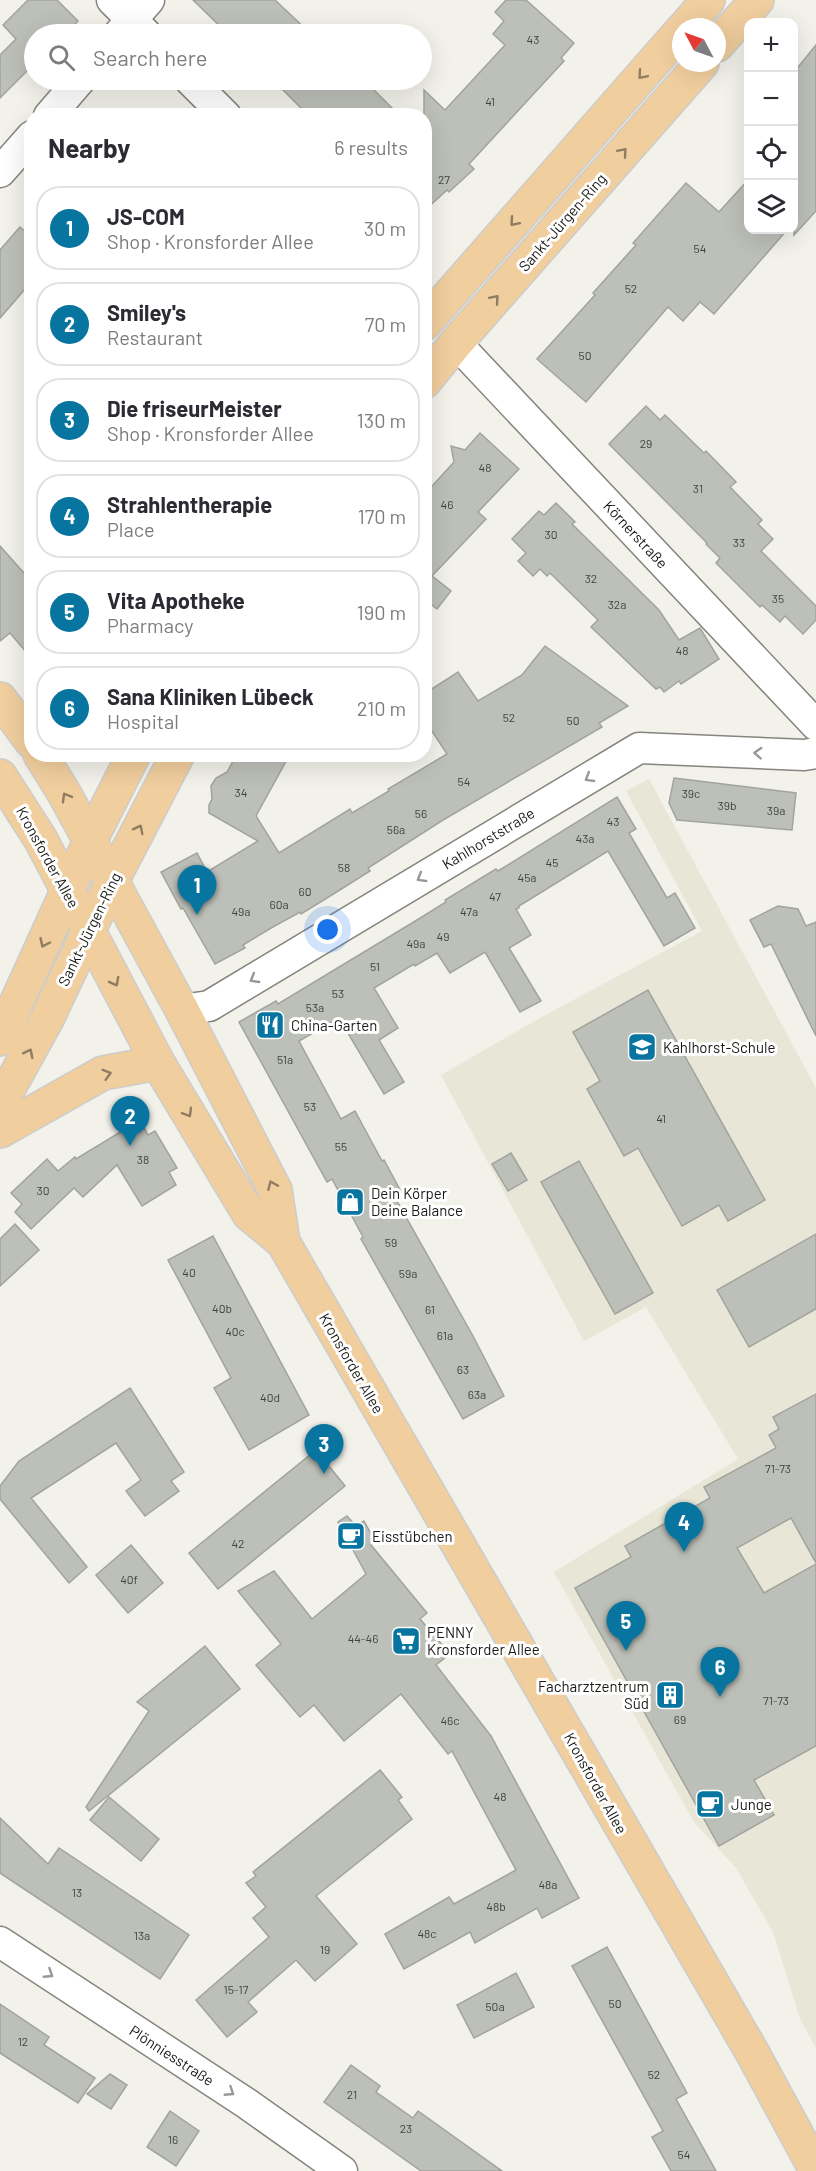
<!DOCTYPE html>
<meta charset="utf-8">
<style>
body{margin:0;font-family:Barlow,sans-serif;background:#f7f7f7;color:#2b2b33}
.controls{position:absolute;right:18px;top:18px;display:grid;overflow:hidden;border-radius:12px;box-shadow:0 6px 24px #0002}
.controls button{width:54px;height:54px;display:grid;place-items:center;padding:0;border:0;border-bottom:2px solid #e1e1e2;background:#fff;color:#2b2b33;font:30px sans-serif}
.compass{position:absolute;left:672px;top:18px;width:54px;height:54px;border-radius:50%;background:#fff;box-shadow:0 6px 24px #0002;rotate:311deg}
.you{position:absolute;left:328px;top:930px;width:21px;height:21px;margin:-15px;border:4px solid #fff;border-radius:50%;background:#1a73e8;box-shadow:0 0 0 9px #1a73e833}
.badge{display:grid;place-items:center;width:39px;height:39px;border-radius:50%;background:#0775a0;color:#fff;font-size:20px;font-weight:700}
.pin{position:absolute;translate:-50% -50px;filter:drop-shadow(0 2px 3px #0008)}
.pin::after{content:'';position:absolute;top:32px;width:21px;height:18px;background:inherit;clip-path:polygon(0 0,100% 0,50% 100%)}
.list{margin:0;padding:0;list-style:none}
h2{display:flex;justify-content:space-between;align-items:center;height:78px;margin:0;padding:0 24px;font-size:26px}
h2 small{font-size:20px;font-weight:400;color:#7c7c81}
.list li{display:grid;grid-template-columns:39px 1fr auto;gap:18px;align-items:center;box-sizing:border-box;height:84px;margin:0 12px 12px;padding:0 12px;border:2px solid #e1e1e2;border-radius:24px}
.list b{display:block;font-size:22px;white-space:nowrap}
.list p{margin:0;font-size:20px;white-space:nowrap;color:#7c7c81}
.list em{font-size:20px;font-style:normal;color:#7c7c81}
.icon{flex:none;width:33px;height:33px;fill:none;stroke:currentColor;stroke-width:2;stroke-linecap:round;stroke-linejoin:round}
.map{position:relative;flex:none;width:816px;height:2171px;overflow:hidden}
.search{position:absolute;background:#fff;box-shadow:0 6px 24px #0002;left:24px;top:24px;width:408px;height:66px;display:flex;align-items:center;gap:15px;box-sizing:border-box;padding:0 21px;border-radius:33px;color:#7c7c81;font-size:22px}
.panel{position:absolute;background:#fff;box-shadow:0 6px 24px #0002;left:24px;top:108px;width:408px;height:654px;border-radius:24px}
.map>svg:first-child{display:block}
</style>
<div class="map">
<svg width="816" height="2171" viewBox="0 0 816 2171">
<rect width="100%" height="100%" fill="#f2f1ea"/>
<path fill="#e8e6d7" d="M649 779 816 1088V2048L800 2019 773 1932 736 1868 694 1822 554 1572 738 1459 646 1307 584 1341 441 1075 540 1018 702 931 626 791Z"/>
<g fill="#bcc0b8" stroke="#a1a49d" stroke-width="1.5">
<path d="M28 0H57L78 21 65 34H34V64L0 98V55L16 39 3 25Z"/>
<path d="M193 0H275L311 34H228Z"/>
<path d="M506 0H526L574 43 561 58 564 61 469 164 474 169 449 192 447 190 424 211V90L445 110 505 45 493 34 504 21 495 12Z"/>
<path d="M816 45V211L794 235V72Z"/>
<path d="M273 80H364L400 116H309Z"/>
<path d="M748 180V230H787L714 314 700 302 683 321 668 307 586 402 537 359 595 295 593 293 636 245 633 243 686 183 719 212Z"/>
<path d="M20 227 32 237V281L0 318V250Z"/>
<path d="M646 406 660 420 665 415 704 453 706 451 736 482 730 487 762 520 758 524 773 539 761 551 816 606V620L803 634 785 616 780 622 762 605 760 607 716 563 720 558 706 544 707 543 609 444Z"/>
<path d="M480 433 519 469 478 512 486 519 432 576 451 591 437 609 424 599V495L454 462 451 446 465 450Z"/>
<path d="M556 503 575 522 572 524 659 610 679 640 700 628 719 659 681 684 679 681 664 692 660 687 656 689 591 627 598 620 550 573 547 576 540 569 533 576 518 561 526 553 512 539 539 511 544 515Z"/>
<path d="M0 546 32 582V659L10 633 0 641Z"/>
<path d="M545 646 628 706 599 723 602 727 443 820 368 868 370 871 327 898 301 914 300 912 271 928 243 945 245 948 215 964 183 908 181 909 161 872 197 853 207 872 258 841 209 813V805L212 799 211 786 216 778 227 772 237 754H290L256 816 279 853 350 809 352 813 389 791 388 789 447 754 424 719V694L458 672 478 701 522 675Z"/>
<path d="M674 778 796 793 792 830 677 820 669 803Z"/>
<path d="M617 797 636 829 629 833 667 898 675 893 695 928 664 946 608 851 519 906V908L516 909 531 935 509 948 541 1001 520 1012 485 952 450 973 437 953 415 966 414 964 374 988 398 1028 379 1040 404 1082 384 1094 339 1018 299 1041 341 1119 355 1111 382 1161 384 1160 404 1197 397 1201 473 1336 504 1396 463 1419 361 1239 363 1237 332 1179 327 1182 239 1022 276 1001 278 1004 417 920 446 902 445 900 496 869 498 871Z"/>
<path d="M778 906 798 909 806 926 816 922V1036L771 944 764 947 750 920Z"/>
<path d="M648 990 765 1200 728 1221 719 1205 682 1226 638 1148 624 1156 587 1089 600 1081 573 1032Z"/>
<path d="M140 1120 148 1135 155 1131 177 1168 169 1172 176 1185 142 1206 117 1165 83 1197 74 1188 31 1229 15 1212 22 1204 11 1193 47 1159 58 1171 75 1157 76 1159Z"/>
<path d="M511 1153 527 1180 508 1191 492 1164Z"/>
<path d="M579 1161 653 1293 615 1314 541 1182Z"/>
<path d="M15 1224 39 1250 0 1286V1239Z"/>
<path d="M816 1234V1309L749 1347 717 1290Z"/>
<path d="M213 1236 309 1415 249 1450 214 1388 231 1378 168 1260Z"/>
<path d="M130 1388 184 1472 171 1481 179 1491 145 1516 126 1491 141 1480 116 1443 31 1498 87 1567 69 1583 0 1499V1486L19 1461Z"/>
<path d="M816 1394V1563L791 1518 737 1548 764 1593 816 1564V1746L754 1780 774 1815 719 1846 575 1588 631 1557 625 1546 710 1498 704 1487 776 1448 769 1435 779 1429 773 1417Z"/>
<path d="M316 1450 345 1486 218 1589 189 1553Z"/>
<path d="M347 1516 356 1526 364 1521 376 1543 371 1545 427 1613 420 1619 450 1654 436 1665 491 1736 579 1898 542 1918 537 1908 475 1943 470 1932 404 1969 385 1934 449 1897 454 1904 516 1870 452 1751 448 1754 401 1694 344 1741 314 1705 300 1717 256 1665 281 1644 238 1591 274 1571 312 1619 366 1574 338 1522Z"/>
<path d="M131 1545 163 1583 128 1613 96 1575Z"/>
<path d="M205 1646 240 1689 89 1811 86 1807 149 1711 137 1702Z"/>
<path d="M380 1770 402 1797 398 1800 412 1819 316 1896 357 1944 315 1981 296 1960 248 2002 257 2012 227 2037 196 2000 269 1937 253 1918 266 1907 246 1883 256 1876 253 1872Z"/>
<path d="M109 1797 159 1839 141 1861 90 1820Z"/>
<path d="M0 1818 48 1864 59 1848 189 1935 160 1979 0 1873Z"/>
<path d="M607 1947 687 2093 676 2099 716 2171H671L652 2137 663 2131 572 1966Z"/>
<path d="M516 1973 534 2007 474 2038 457 2005Z"/>
<path d="M0 2004 49 2037 44 2045 95 2078 78 2103 0 2053Z"/>
<path d="M351 2065 380 2086 376 2092 413 2118 418 2111 502 2171H421L324 2102Z"/>
<path d="M110 2074 127 2085 111 2109 87 2094Z"/>
<path d="M170 2111 199 2131 176 2166 147 2147Z"/>
</g>
<g fill="none" stroke-linecap="round" stroke-linejoin="round">
<g stroke="#85847d" stroke-width="33">
<g id="minor">
<path d="M112 0 146 34"/>
<path d="M119 34 149 0"/>
<path d="M190 80 226 116"/>
<path d="M49 116 80 80"/>
<path d="M0 172 32 136"/>
<path d="M456 343 816 725"/>
<path d="M182 1010 209 1006 639 748 804 755 816 753"/>
<path d="M0 1942 246 2103 342 2171"/>
</g>
</g>
<g stroke="#ccc" stroke-width="36">
<g id="major">
<path d="M685 27 708 0"/>
<path d="M717 45 757 0"/>
<path d="M424 324 681 31"/>
<path d="M424 382 456 343 702 63"/>
<path d="M0 699 32 742"/>
<path d="M40 754 64 793 182 1010 275 1190 283 1242"/>
<path d="M0 776 41 840 158 1063 249 1214 283 1242 752 2052 816 2170"/>
<path d="M0 1039 90 841 134 754"/>
<path d="M0 1104 47 1019 112 881 178 754"/>
<path d="M0 1131 103 1073 158 1063"/>
</g>
</g>
<use href="#minor" stroke="#fff" stroke-width="30"/>
<use href="#major" stroke="#f1ce9e" stroke-width="33"/>
</g>
<defs><path id="oneway-chevron" d="M-2-3.5L2.5 0L-2 3.5" fill="none" stroke-width="1.6" stroke-linecap="round" stroke-linejoin="round" transform="scale(1.5)"/></defs>
<g stroke="#907d61">
<use href="#oneway-chevron" transform="translate(642 75) rotate(131)"/>
<use href="#oneway-chevron" transform="translate(623 152) rotate(-49)"/>
<use href="#oneway-chevron" transform="translate(514 222) rotate(131)"/>
<use href="#oneway-chevron" transform="translate(495 299) rotate(-49)"/>
<use href="#oneway-chevron" transform="translate(66 797) rotate(-120)"/>
<use href="#oneway-chevron" transform="translate(139 829) rotate(-63)"/>
<use href="#oneway-chevron" transform="translate(44 943) rotate(115)"/>
<use href="#oneway-chevron" transform="translate(115 982) rotate(62)"/>
<use href="#oneway-chevron" transform="translate(29 1053) rotate(-63)"/>
<use href="#oneway-chevron" transform="translate(107 1074) rotate(-16)"/>
<use href="#oneway-chevron" transform="translate(188 1113) rotate(59)"/>
<use href="#oneway-chevron" transform="translate(272 1185) rotate(-113)"/>
</g>
<g stroke="#989896">
<use href="#oneway-chevron" transform="translate(758 753) rotate(-177)"/>
<use href="#oneway-chevron" transform="translate(589 778) rotate(149)"/>
<use href="#oneway-chevron" transform="translate(421 878) rotate(149)"/>
<use href="#oneway-chevron" transform="translate(254 979) rotate(149)"/>
<use href="#oneway-chevron" transform="translate(49 1974) rotate(33)"/>
<use href="#oneway-chevron" transform="translate(230 2092) rotate(33)"/>
</g>
<defs>
<g id="restaurant-square" transform="scale(1.5)"><rect x="-9" y="-9" width="18" height="18" rx="4" fill="#0775a0" stroke="#fff"/><path d="M-5-6h1v4h1v-4h1v4h1v-4h1v5L-1.5 .5V6h-2V.5L-5-1ZM5-6V6H3V1.5H1.5Q1.5-4 5-6Z" fill="#fff"/></g>
<g id="school-square" transform="scale(1.5)"><rect x="-9" y="-9" width="18" height="18" rx="4" fill="#0775a0" stroke="#fff"/><path d="M0-5L7-2L0 1L-7-2ZM-4 1L0 2.5L4 1V4Q0 6-4 4Z" fill="#fff"/></g>
<g id="shop-square" transform="scale(1.5)"><rect x="-9" y="-9" width="18" height="18" rx="4" fill="#0775a0" stroke="#fff"/><path d="M-5-2.5h2.3a2.7 3.5 0 0 1 5.4 0H5L5.5 6h-11ZM-1.5-2.5h3a1.5 2.3 0 0 0-3 0Z" fill="#fff"/></g>
<g id="cafe-square" transform="scale(1.5)"><rect x="-9" y="-9" width="18" height="18" rx="4" fill="#0775a0" stroke="#fff"/><path d="M-5.5-4.5H6V0H3Q3 3.5 0 3.5H-2.5Q-5.5 3.5-5.5 0ZM3-3.2v2h1.7v-2ZM-6 4.5H4V6H-6Z" fill="#fff"/></g>
<g id="supermarket-square" transform="scale(1.5)"><rect x="-9" y="-9" width="18" height="18" rx="4" fill="#0775a0" stroke="#fff"/><path d="M-6-5.5h2.5l.6 2H6L4.5 2H-2.5L-4.4-4H-6ZM-1.5 3.2a1.3 1.3 0 1 0 .1 0ZM3 3.2a1.3 1.3 0 1 0 .1 0Z" fill="#fff"/></g>
<g id="building-square" transform="scale(1.5)"><rect x="-9" y="-9" width="18" height="18" rx="4" fill="#0775a0" stroke="#fff"/><path d="M-4-6H4V6H1V3H-1V6H-4ZM-2.5-4.3h1.7v1.8h-1.7ZM.8-4.3h1.7v1.8H.8ZM-2.5-1h1.7V.8h-1.7ZM.8-1h1.7V.8H.8Z" fill="#fff"/></g>
</defs>
<g fill-rule="evenodd">
<use href="#restaurant-square" x="270" y="1025"/>
<use href="#school-square" x="642" y="1047"/>
<use href="#shop-square" x="350" y="1202"/>
<use href="#cafe-square" x="351" y="1536"/>
<use href="#supermarket-square" x="406" y="1641"/>
<use href="#building-square" x="670" y="1695"/>
<use href="#cafe-square" x="710" y="1804"/>
</g>
<g text-anchor="middle" dominant-baseline="central" stroke-width="6" stroke-linejoin="round" paint-order="stroke">
<g font-size="12" fill="#42433e">
<text x="533" y="39">43</text>
<text x="490" y="101">41</text>
<text x="444" y="179">27</text>
<text x="700" y="248">54</text>
<text x="631" y="288">52</text>
<text x="585" y="355">50</text>
<text x="646" y="443">29</text>
<text x="485" y="467">48</text>
<text x="698" y="488">31</text>
<text x="447" y="504">46</text>
<text x="551" y="534">30</text>
<text x="739" y="542">33</text>
<text x="591" y="578">32</text>
<text x="778" y="598">35</text>
<text x="617" y="604">32a</text>
<text x="682" y="650">48</text>
<text x="509" y="717">52</text>
<text x="573" y="720">50</text>
<text x="464" y="781">54</text>
<text x="241" y="792">34</text>
<text x="691" y="793">39c</text>
<text x="727" y="805">39b</text>
<text x="776" y="810">39a</text>
<text x="421" y="813">56</text>
<text x="613" y="821">43</text>
<text x="396" y="829">56a</text>
<text x="585" y="838">43a</text>
<text x="552" y="862">45</text>
<text x="344" y="867">58</text>
<text x="527" y="877">45a</text>
<text x="305" y="891">60</text>
<text x="495" y="896">47</text>
<text x="279" y="904">60a</text>
<text x="241" y="911">49a</text>
<text x="469" y="911">47a</text>
<text x="443" y="936">49</text>
<text x="416" y="943">49a</text>
<text x="375" y="966">51</text>
<text x="338" y="993">53</text>
<text x="315" y="1007">53a</text>
<text x="285" y="1059">51a</text>
<text x="310" y="1106">53</text>
<text x="661" y="1118">41</text>
<text x="341" y="1146">55</text>
<text x="143" y="1159">38</text>
<text x="43" y="1190">30</text>
<text x="391" y="1242">59</text>
<text x="189" y="1272">40</text>
<text x="408" y="1273">59a</text>
<text x="222" y="1308">40b</text>
<text x="430" y="1309">61</text>
<text x="235" y="1331">40c</text>
<text x="445" y="1335">61a</text>
<text x="463" y="1369">63</text>
<text x="477" y="1394">63a</text>
<text x="270" y="1397">40d</text>
<text x="778" y="1468">71-73</text>
<text x="238" y="1543">42</text>
<text x="129" y="1579">40f</text>
<text x="363" y="1638">44-46</text>
<text x="776" y="1700">71-73</text>
<text x="680" y="1719">69</text>
<text x="450" y="1720">46c</text>
<text x="500" y="1796">48</text>
<text x="548" y="1884">48a</text>
<text x="77" y="1892">13</text>
<text x="496" y="1906">48b</text>
<text x="427" y="1933">48c</text>
<text x="142" y="1935">13a</text>
<text x="325" y="1949">19</text>
<text x="236" y="1989">15-17</text>
<text x="615" y="2003">50</text>
<text x="495" y="2006">50a</text>
<text x="23" y="2041">12</text>
<text x="654" y="2074">52</text>
<text x="352" y="2094">21</text>
<text x="406" y="2128">23</text>
<text x="173" y="2139">16</text>
<text x="684" y="2154">54</text>
</g>
<g font-size="15" fill="#191916" stroke="#fff">
<text transform="translate(562 222) rotate(-49)">Sankt-Jürgen-Ring</text>
<text transform="translate(636 534) rotate(47)">Körnerstraße</text>
<text transform="translate(488 838) rotate(-31)">Kahlhorststraße</text>
<text transform="translate(48 857) rotate(61)">Kronsforder Allee</text>
<text transform="translate(89 929) rotate(-64)">Sankt-Jürgen-Ring</text>
<text transform="translate(352 1363) rotate(60)">Kronsforder Allee</text>
<text transform="translate(596 1783) rotate(61)">Kronsforder Allee</text>
<text transform="translate(172 2055) rotate(33)">Plönniesstraße</text>
</g>
<g font-size="15" fill="#191916" stroke="#fff" text-anchor="start">
<text x="291" y="1025">China-Garten</text>
<text x="663" y="1047">Kahlhorst-Schule</text>
<text x="371" y="1193">Dein Körper<tspan x="371" dy="17">Deine Balance</tspan></text>
<text x="372" y="1536">Eisstübchen</text>
<text x="427" y="1632">PENNY<tspan x="427" dy="17">Kronsforder Allee</tspan></text>
<text x="649" y="1686" text-anchor="end">Facharztzentrum<tspan x="649" dy="17">Süd</tspan></text>
<text x="731" y="1804">Junge</text>
</g>
</g>
</svg>
<div class="controls">
<button>+</button>
<button>−</button>
<button><svg class="icon" aria-label="locate" viewBox="0 0 24 24"><circle cx="12" cy="12" r="6"/><path d="M12 2v4M12 18v4M2 12h4M18 12h4"/></svg></button>
<button><svg class="icon" aria-label="layers" viewBox="0 0 24 24"><path d="M12 4l9 5-9 5-9-5zM3 14l9 5 9-5"/></svg></button>
</div>
<svg class="compass" viewBox="-18 -18 36 36"><path d="M0-13l5 13h-10z" fill="#e53935"/><path d="M0 13l5-13h-10z" fill="#7c7c81"/></svg>
<div class="you"></div>
<div class="pin badge" style="left:197px;top:915px">1</div>
<div class="pin badge" style="left:130px;top:1146px">2</div>
<div class="pin badge" style="left:324px;top:1474px">3</div>
<div class="pin badge" style="left:684px;top:1552px">4</div>
<div class="pin badge" style="left:626px;top:1651px">5</div>
<div class="pin badge" style="left:720px;top:1697px">6</div>
<div class="search"><svg class="icon" aria-label="search" viewBox="0 0 24 24"><circle cx="10" cy="10" r="6"/><path d="M15 15l6 6"/></svg>Search here</div>
<section class="panel">
<h2>Nearby<small>6 results</small></h2>
<ul class="list">
<li><span class="badge">1</span><div><b>JS-COM</b><p>Shop · Kronsforder Allee</p></div><em>30 m</em></li>
<li><span class="badge">2</span><div><b>Smiley's</b><p>Restaurant</p></div><em>70 m</em></li>
<li><span class="badge">3</span><div><b>Die friseurMeister</b><p>Shop · Kronsforder Allee</p></div><em>130 m</em></li>
<li><span class="badge">4</span><div><b>Strahlentherapie</b><p>Place</p></div><em>170 m</em></li>
<li><span class="badge">5</span><div><b>Vita Apotheke</b><p>Pharmacy</p></div><em>190 m</em></li>
<li><span class="badge">6</span><div><b>Sana Kliniken Lübeck</b><p>Hospital</p></div><em>210 m</em></li>
</ul>
</section>
</div>
